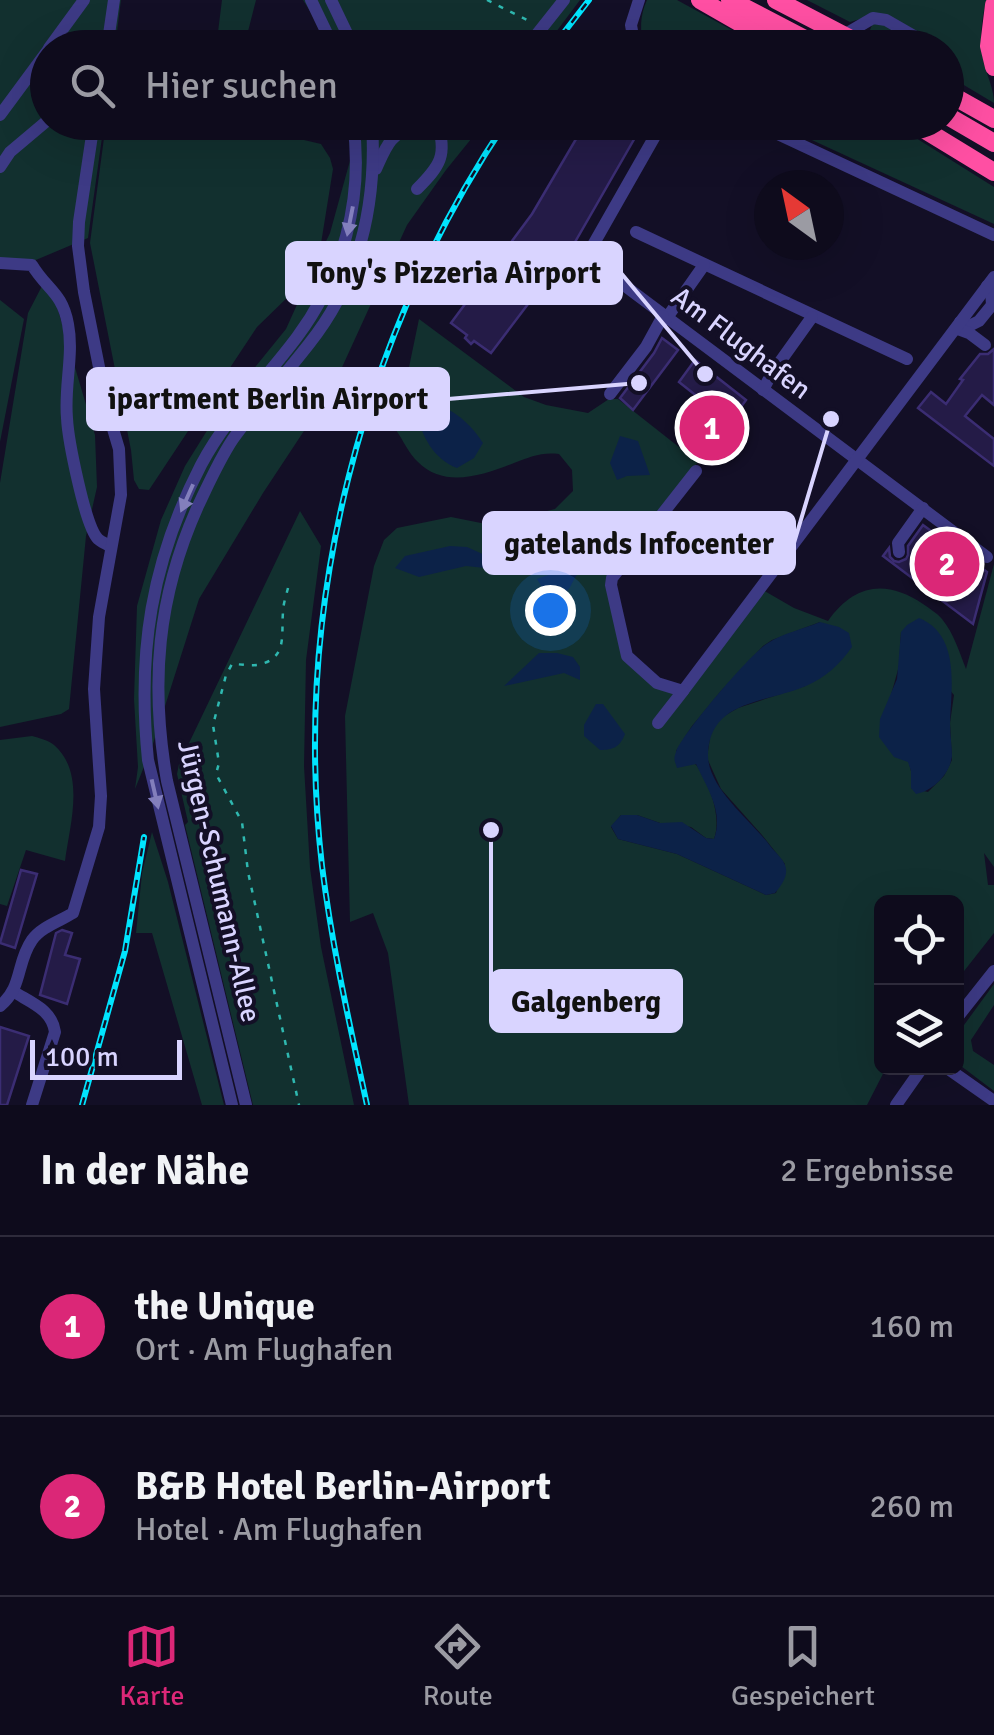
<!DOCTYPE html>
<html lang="de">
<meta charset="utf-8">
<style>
body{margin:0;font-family:Signika,sans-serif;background:#1c1929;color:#f1f3f6}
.controls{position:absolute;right:30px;bottom:30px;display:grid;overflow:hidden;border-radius:15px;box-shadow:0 10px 40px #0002}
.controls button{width:90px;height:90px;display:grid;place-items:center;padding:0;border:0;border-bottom:2px solid #2e2b3b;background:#0e0b1c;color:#f1f3f6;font:50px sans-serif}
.compass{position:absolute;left:754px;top:170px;width:90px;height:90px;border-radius:50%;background:#0e0b1c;box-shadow:0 10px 40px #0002;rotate:327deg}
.scale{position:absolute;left:30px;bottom:25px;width:152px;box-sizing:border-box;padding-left:10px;border:5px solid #d9d4ff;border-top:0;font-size:28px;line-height:35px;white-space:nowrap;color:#d9d4ff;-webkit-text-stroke:8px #130f26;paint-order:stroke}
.you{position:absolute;left:550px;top:610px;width:35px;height:35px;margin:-25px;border:8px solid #fff;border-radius:50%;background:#1a73e8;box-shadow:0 0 0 15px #1a73e833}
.badge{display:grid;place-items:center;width:65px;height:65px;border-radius:50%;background:#db2777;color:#fff;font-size:32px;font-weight:700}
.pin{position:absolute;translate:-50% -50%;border:5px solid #fff;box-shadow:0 2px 10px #0006}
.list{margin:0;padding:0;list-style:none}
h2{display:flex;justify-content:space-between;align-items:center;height:130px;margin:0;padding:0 40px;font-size:42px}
h2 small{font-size:32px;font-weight:400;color:#9b9ba3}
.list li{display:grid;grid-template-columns:65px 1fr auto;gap:30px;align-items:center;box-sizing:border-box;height:180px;padding:0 40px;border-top:2px solid #2e2b3b}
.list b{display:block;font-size:38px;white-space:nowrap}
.list p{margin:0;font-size:32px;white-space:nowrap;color:#9b9ba3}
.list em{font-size:32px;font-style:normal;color:#9b9ba3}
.icon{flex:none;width:55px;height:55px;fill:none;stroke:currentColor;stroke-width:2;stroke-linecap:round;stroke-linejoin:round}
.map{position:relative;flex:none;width:994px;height:1105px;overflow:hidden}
.search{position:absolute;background:#0e0b1c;box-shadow:0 10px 40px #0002;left:30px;right:30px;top:30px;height:110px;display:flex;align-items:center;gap:25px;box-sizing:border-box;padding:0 35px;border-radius:55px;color:#9b9ba3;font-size:38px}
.sheet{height:490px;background:#0e0b1c}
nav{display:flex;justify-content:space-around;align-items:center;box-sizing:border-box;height:140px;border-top:2px solid #2e2b3b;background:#0e0b1c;font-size:28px;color:#9b9ba3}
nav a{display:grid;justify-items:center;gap:5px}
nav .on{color:#db2777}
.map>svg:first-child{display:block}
</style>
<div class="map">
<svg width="994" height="1105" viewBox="0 0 994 1105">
<rect width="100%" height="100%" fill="#130f26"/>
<g fill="#12302f" fill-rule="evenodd">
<path d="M0 0H121L115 47 48 48V122L104 123 88 238 24 265 0 267Z"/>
<path d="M222 0H256L244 47 218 32Z"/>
<path d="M303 0H580L544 48 327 47 313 16Z"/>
<path d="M647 0H677L763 47H645C639 32 640 15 647 0Z"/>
<path d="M807 0H986C981 22 979 42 984 64 988 78 994 90 994 103L947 75 946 48C931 47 909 51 895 46 886 43 882 36 873 32L872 34 870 30 873 22 871 16 850 22Z"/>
<path d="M106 123H231L321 144 330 158 333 169 319 256 330 233 351 157 347 123H484L446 170 407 225 333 387 263 493 199 599 152 747 135 789 138 767 134 699 137 606 161 520 185 466 218 413 286 329 314 267 293 292 257 327 149 490 139 489 134 480 131 450 90 243Z"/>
<path d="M775 123H892L994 187V224Z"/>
<path d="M42 286 55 300 95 435 97 487 86 536 69 709 61 714 0 727V483L28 313Z"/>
<path d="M0 300 24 319 0 442Z"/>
<path d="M419 319 524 397 546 405 588 413 609 399H618L698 462 617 566 607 583 626 657 686 694 761 589 794 608 828 621C854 584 886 579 923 604 930 609 937 613 942 619 954 634 959 651 966 669L994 564V867L984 853 988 885H994V933L957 980 956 902H882V1068H886L867 1105H409L388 953 373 913 350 922 345 716 374 566 384 540 397 528 451 517 491 525 555 509 573 491 572 470 559 454C540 452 531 457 514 463 483 475 445 489 418 462 409 454 403 440 396 430ZM820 622 805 686 738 708 721 718 711 730 707 758 721 789 762 835 785 864 776 893 766 895 677 854 618 839 611 827 621 815H637L660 823 691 827 706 838 714 839C722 817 710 785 697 766 692 760 683 756 676 751L692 726 721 691 763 646 772 640ZM901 632 954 695 950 723 952 760 944 776 928 792 911 788V771L891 695 899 666Z"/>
<path d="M300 511 321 546 306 660 304 766 310 868 321 947 354 1105H253L185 825 188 822 177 774 179 764Z"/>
<path d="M32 736C39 738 48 740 54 745 86 773 70 824 65 861L26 850 7 906 0 904V740Z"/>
<path d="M152 832 168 882 224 1105H202L152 933H136L142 873Z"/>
<path d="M994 984V1005L971 1040 973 1051 994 1065V1091L957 1063 956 1036Z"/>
</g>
<g fill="#0c2248">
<path d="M442 406C461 416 472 426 483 443L474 458 457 468C433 459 422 436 416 412L428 407Z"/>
<path d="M620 436 638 441 650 475 627 476 617 480 610 463Z"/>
<path d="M591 538 616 539 608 554C597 558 587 562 579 572 569 585 573 589 558 598L545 592 537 579 554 573 562 563 561 553Z"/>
<path d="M450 546 467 547 487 556 485 568 466 566 419 577 395 568 405 556Z"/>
<path d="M919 618C961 635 951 689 950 724 950 735 952 746 952 756 950 774 933 791 916 794L911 788V771L908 762 894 757 879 737 880 719 897 679 901 632 907 625Z"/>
<path d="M820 622 839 627 849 633 852 647C839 665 826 677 806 686 767 703 710 699 708 754 707 788 752 821 771 847 775 852 783 859 785 865 789 875 782 885 775 893L766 895 677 854 618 839 611 826 621 815H637L660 823 682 822 706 838 714 839C724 812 707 788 696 764L677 768C675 761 673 760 676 752 682 734 751 653 768 643 783 633 804 629 820 622Z"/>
<path d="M539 653H557L573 657 580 667V680L564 673 504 686Z"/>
<path d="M596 704H603L625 734C620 747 613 750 600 750L584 736V725Z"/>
</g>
<g fill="#241b47" stroke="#3b2d73" stroke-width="2.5">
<path d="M586 122H644L575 242 491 353 474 341 471 344 465 338 467 335 451 323 532 214Z"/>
<path d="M662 338 678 350 633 410 620 398 654 353Z"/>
<path d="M994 349V405L982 395 965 416 994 439V466L918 408 931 392 946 404 963 380 960 379 980 354H988Z"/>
<path d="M695 360 746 400 702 461 685 447 713 409 679 382Z"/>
<path d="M923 525 987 572 973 624 883 556 889 548 890 557 894 561 899 562 906 559 908 555V546Z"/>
<path d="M21 870 37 874 15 948 0 943Z"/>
<path d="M62 930 72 933 65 955 80 959 67 1004 40 995 56 933Z"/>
<path d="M0 1027 29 1036 7 1105H0Z"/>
</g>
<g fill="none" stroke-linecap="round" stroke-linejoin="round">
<g stroke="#2fb8b0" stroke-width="2.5" stroke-dasharray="5 8" stroke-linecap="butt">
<path d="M487 0 531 22"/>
<path d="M607 245 610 262"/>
<path d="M288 588C286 596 283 605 283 612 281 636 288 659 257 665 248 666 240 664 232 664L226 675 213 725 219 763 216 774 242 822 248 872 299 1105"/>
</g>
<g stroke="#3d3a85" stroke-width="12">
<path d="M311 0 334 48"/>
<path d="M331 0 354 48"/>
<path d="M844 35 873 18 886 20 926 43"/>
<path d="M49 48 84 0"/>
<path d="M107 48 114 0"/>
<path d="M526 48 564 0"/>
<path d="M635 48 631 25 639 0"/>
<path d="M0 115 48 50"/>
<path d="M265 122C293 133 328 131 356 122"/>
<path d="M663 122 593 245 591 253 597 265 987 557"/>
<path d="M752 122 994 235"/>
<path d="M0 167 10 152 48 120"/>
<path d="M376 169C387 145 389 136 415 124"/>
<path d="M417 189C440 166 448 155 437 122"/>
<path d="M636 232 907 359"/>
<path d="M0 263 32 265C47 290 62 292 68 324 74 354 64 387 67 418 68 439 85 526 98 539 100 541 108 545 111 547"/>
<path d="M666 319 704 265"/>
<path d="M960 322 971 325 979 321 992 305 991 290 987 286"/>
<path d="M958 329 969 333 985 345"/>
<path d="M763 390 772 373 812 317"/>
<path d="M610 394 646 347 663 316"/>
<path d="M696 471 612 578 611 585 627 656 657 683 683 691 994 277"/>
<path d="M899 552 898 543 923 508"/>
<path d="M658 723 683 691"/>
<path d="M14 992C32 1003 52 1010 55 1032L32 1105"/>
<path d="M0 1006C23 987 16 963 32 940 41 927 60 921 73 913L99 827 101 796 94 689 99 617 121 495 119 449 108 412 84 292 78 246 79 222 94 122"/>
<path d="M956 1019 994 971"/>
<path d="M947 1068 994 1101"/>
<path d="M232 1105 148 760C137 652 151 562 201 465 226 417 265 380 297 337 343 275 364 199 353 122"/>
<path d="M246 1105 167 781C150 684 157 597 198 506 209 483 219 460 233 439 257 406 284 376 309 344 360 280 377 202 372 122"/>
<path d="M896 1105 922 1068"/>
</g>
<g stroke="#ff4fa3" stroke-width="18">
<path d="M700 0 784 48"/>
<path d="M730 0 822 48"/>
<path d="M776 0 868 48"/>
<path d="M994 5 989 46 994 67"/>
<path d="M946 92 994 119"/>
<path d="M946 115 994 143"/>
<path d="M912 122 994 172"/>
</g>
<g stroke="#00e5ff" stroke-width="6">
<g id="rail">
<path d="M552 48 589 0"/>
<path d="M82 1105 125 951 144 837"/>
<path d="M367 1105C350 1026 332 947 322 866 292 607 361 338 506 122"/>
</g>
</g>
<use href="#rail" stroke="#130f26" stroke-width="2.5" stroke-dasharray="8" stroke-linecap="butt"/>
</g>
<defs><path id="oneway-solid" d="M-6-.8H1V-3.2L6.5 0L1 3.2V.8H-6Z" transform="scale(2.5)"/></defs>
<g fill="#837fbc">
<use href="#oneway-solid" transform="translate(350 221) rotate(101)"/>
<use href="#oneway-solid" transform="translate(187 498) rotate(114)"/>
<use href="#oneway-solid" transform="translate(155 794) rotate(77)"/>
</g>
<g text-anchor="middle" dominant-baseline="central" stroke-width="8" stroke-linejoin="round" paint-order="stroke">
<g font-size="28" fill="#d9d4ff" stroke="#130f26">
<text transform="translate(741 343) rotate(37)">Am Flughafen</text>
<text transform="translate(219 881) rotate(77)">Jürgen-Schumann-Allee</text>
</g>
</g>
<path fill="none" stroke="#d9d4ff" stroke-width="4" d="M705 374L621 273M639 383L448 399M831 419L794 543M491 830L491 1001"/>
<g fill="#d9d4ff" stroke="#130f26" stroke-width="4">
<circle cx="705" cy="374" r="10"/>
<circle cx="639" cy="383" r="10"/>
<circle cx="831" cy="419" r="10"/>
<circle cx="491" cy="830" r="10"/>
</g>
<g fill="#d9d4ff" stroke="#d9d4ff" stroke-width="4">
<rect x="287" y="243" width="334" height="60" rx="10"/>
<rect x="88" y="369" width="360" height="60" rx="10"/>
<rect x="484" y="513" width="310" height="60" rx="10"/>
<rect x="491" y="971" width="190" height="60" rx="10"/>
</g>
<g font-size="30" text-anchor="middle" font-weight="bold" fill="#111">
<text x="454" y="283">Tony's Pizzeria Airport</text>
<text x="268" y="409">ipartment Berlin Airport</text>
<text x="639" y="554">gatelands Infocenter</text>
<text x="586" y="1012">Galgenberg</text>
</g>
</svg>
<div class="controls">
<button><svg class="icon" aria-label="locate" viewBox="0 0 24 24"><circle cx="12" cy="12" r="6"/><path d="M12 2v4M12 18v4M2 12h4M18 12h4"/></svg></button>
<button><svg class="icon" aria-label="layers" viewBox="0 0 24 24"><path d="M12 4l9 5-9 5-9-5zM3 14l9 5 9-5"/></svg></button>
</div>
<svg class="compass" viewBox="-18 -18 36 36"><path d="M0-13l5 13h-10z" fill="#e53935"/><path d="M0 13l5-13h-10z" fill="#9b9ba3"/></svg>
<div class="scale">100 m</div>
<div class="you"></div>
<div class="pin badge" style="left:712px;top:428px">1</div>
<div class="pin badge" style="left:947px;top:564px">2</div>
<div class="search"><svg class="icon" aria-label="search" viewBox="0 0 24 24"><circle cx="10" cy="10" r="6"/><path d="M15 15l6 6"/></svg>Hier suchen</div>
</div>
<section class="sheet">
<h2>In der Nähe<small>2 Ergebnisse</small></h2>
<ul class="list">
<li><span class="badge">1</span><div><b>the Unique</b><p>Ort · Am Flughafen</p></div><em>160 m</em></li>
<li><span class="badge">2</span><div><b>B&amp;B Hotel Berlin-Airport</b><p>Hotel · Am Flughafen</p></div><em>260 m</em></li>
</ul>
</section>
<nav>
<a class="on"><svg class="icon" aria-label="map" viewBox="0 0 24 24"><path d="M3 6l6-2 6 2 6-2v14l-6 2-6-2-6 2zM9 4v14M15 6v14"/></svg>Karte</a>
<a><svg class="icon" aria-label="directions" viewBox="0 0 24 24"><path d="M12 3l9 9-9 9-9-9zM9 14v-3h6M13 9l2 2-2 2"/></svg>Route</a>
<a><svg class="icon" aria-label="saved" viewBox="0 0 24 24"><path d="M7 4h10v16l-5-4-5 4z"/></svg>Gespeichert</a>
</nav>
